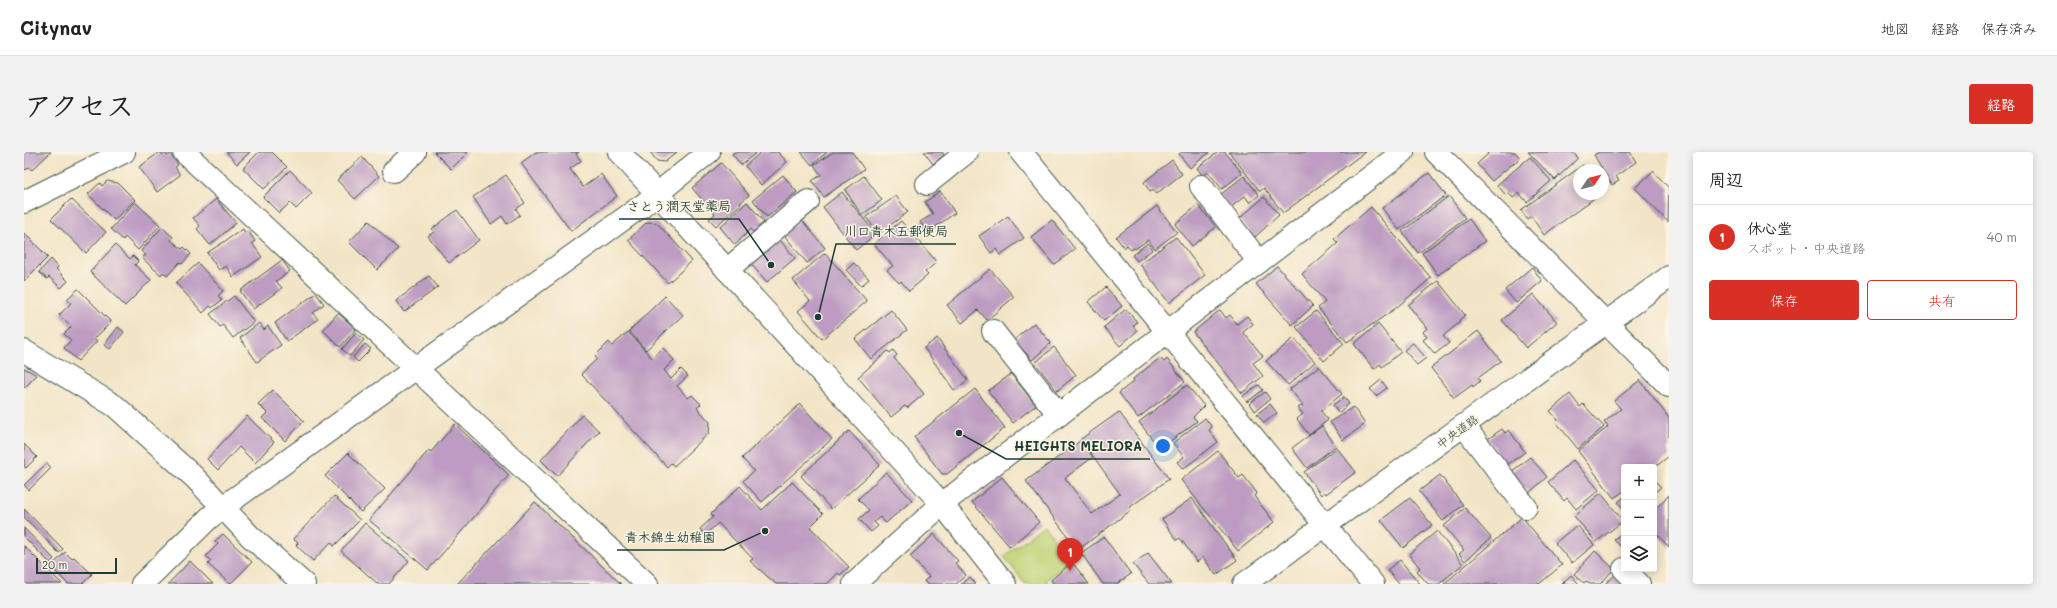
<!DOCTYPE html>
<html lang="ja">
<meta charset="utf-8">
<style>
body{margin:0;font-family:Mali,"Klee One",sans-serif;background:#f2f2f2;color:#222}
.controls{position:absolute;right:12px;bottom:12px;display:grid;overflow:hidden;border-radius:4px;box-shadow:0 2px 10px #0003}
.controls button{width:36px;height:36px;display:grid;place-items:center;padding:0;border:0;border-bottom:1px solid #e0e0e0;background:#fff;color:#222;font:20px sans-serif}
.compass{position:absolute;left:1549px;top:12px;width:36px;height:36px;border-radius:50%;background:#fff;box-shadow:0 2px 10px #0003;rotate:55deg}
.scale{position:absolute;left:12px;bottom:10px;width:81px;box-sizing:border-box;padding-left:4px;border:2px solid #1f3d34;border-top:0;font-size:11px;line-height:14px;white-space:nowrap;color:#1f3d34;-webkit-text-stroke:3px #fcf5e5;paint-order:stroke}
.you{position:absolute;left:1139px;top:294px;width:14px;height:14px;margin:-10px;border:3px solid #fff;border-radius:50%;background:#1a73e8;box-shadow:0 0 0 6px #1a73e833}
.badge{display:grid;place-items:center;width:26px;height:26px;border-radius:50%;background:#d93025;color:#fff;font-size:13px;font-weight:700}
.pin{position:absolute;translate:-50% -33px;filter:drop-shadow(0 1px 2px #0008)}
.pin::after{content:'';position:absolute;top:21px;width:14px;height:12px;background:inherit;clip-path:polygon(0 0,100% 0,50% 100%)}
.list{margin:0;padding:0;list-style:none}
h2{display:flex;justify-content:space-between;align-items:center;height:52px;margin:0;padding:0 16px;font-size:17px}
h2 small{font-size:13px;font-weight:400;color:#767676}
.list li{display:grid;grid-template-columns:26px 1fr auto;gap:12px;align-items:center;box-sizing:border-box;height:64px;padding:0 16px;border-top:1px solid #e0e0e0}
.list b{display:block;font-size:15px;white-space:nowrap}
.list p{margin:0;font-size:13px;white-space:nowrap;color:#767676}
.list em{font-size:13px;font-style:normal;color:#767676}
.actions{display:flex;gap:8px;padding:12px 16px}
.actions a{flex:1;padding:9px 0;border:1px solid #d93025;border-radius:4px;text-align:center;font-size:14px;color:#d93025}
.actions .main{background:#d93025;color:#fff}
.icon{flex:none;width:22px;height:22px;fill:none;stroke:currentColor;stroke-width:2;stroke-linecap:round;stroke-linejoin:round}
.map{position:relative;flex:none;width:1645px;height:432px;overflow:hidden;border-radius:4px}
header{display:flex;align-items:center;gap:24px;box-sizing:border-box;height:56px;padding:0 20px;background:#fff;border-bottom:1px solid #e0e0e0}
header strong{font-size:19px}
nav{display:flex;gap:22px;margin-inline-start:auto;font-size:14px}
.intro{display:flex;align-items:center;justify-content:space-between;box-sizing:border-box;height:96px;padding:0 24px}
h1{margin:0;font-size:28px}
.button{padding:10px 18px;border-radius:4px;background:#d93025;color:#fff;font-size:14px;font-weight:700}
main{display:flex;gap:24px;padding:0 24px}
aside{flex:1;background:#fff;border-radius:4px;box-shadow:0 2px 10px #0003}
.map>svg:first-child{display:block}
</style>
<header>
<strong>Citynav</strong>
<nav><a>地図</a><a>経路</a><a>保存済み</a></nav>
</header>
<div class="intro"><h1>アクセス</h1><a class="button">経路</a></div>
<main>
<div class="map">
<svg width="1645" height="432" viewBox="0 0 1645 432">
<rect width="100%" height="100%" fill="#fcf5e5"/>
<filter id="ink" filterUnits="userSpaceOnUse"><feTurbulence type="fractalNoise" baseFrequency=".025" numOctaves="2"/><feDisplacementMap in="SourceGraphic" scale="8" xChannelSelector="R" yChannelSelector="G"/><feConvolveMatrix kernelMatrix="1 2 1 2 8 2 1 2 1" color-interpolation-filters="sRGB"/></filter>
<filter id="wash" filterUnits="userSpaceOnUse"><feTurbulence type="fractalNoise" baseFrequency=".012" numOctaves="4" result="noise"/><feDisplacementMap in="SourceGraphic" scale="16" xChannelSelector="R" yChannelSelector="G"/><feGaussianBlur stdDeviation="0.9" result="paint"/><feColorMatrix in="noise" values="0 0 0 0 0 0 0 0 0 0 0 0 0 0 0 0 0 1.4 0 .05"/><feComposite in="paint" operator="in"/></filter>
<g filter="url(#wash)">
<rect width="100%" height="100%" fill="#f2e4c6"/>
<path fill="#c1d478" stroke="#708856" d="M1020 373 1047 409 1022 428 1025 432H1001L980 404Z"/>
<g id="blocks">
<g fill="#bd9cc2">
<path d="M0 0H27L8 18 5 15 2 18 0 16Z"/>
<path d="M136 0 139 3 142 1 143 4 146 2 154 13 151 15 156 23 133 40 115 15Z"/>
<path d="M202 0H226L213 12Z"/>
<path d="M235 0H248L263 15 240 37 219 16Z"/>
<path d="M410 0H444L427 17Z"/>
<path d="M512 0H555L552 2 557 9 546 17 559 35 577 22 593 44 547 79 497 11Z"/>
<path d="M626 0H653L641 10 633 9Z"/>
<path d="M711 0H733L717 13 708 2Z"/>
<path d="M737 0H754L763 10 737 33 721 14Z"/>
<path d="M777 0H803L788 13Z"/>
<path d="M809 0H828L840 17 800 45 788 29 797 23 790 13Z"/>
<path d="M900 0H918L920 3 909 12Z"/>
<path d="M1158 0H1186L1166 16 1155 2Z"/>
<path d="M1194 0H1201L1218 21 1198 37 1184 20 1179 24 1173 16Z"/>
<path d="M1205 0H1341L1259 61 1240 36 1236 39Z"/>
<path d="M1462 0H1491L1496 6 1468 29 1453 12 1464 2Z"/>
<path d="M1504 0H1548L1554 6 1531 28Z"/>
<path d="M1575 0H1606L1612 10 1592 24 1595 29 1588 33 1570 3Z"/>
<path d="M338 5 355 24 331 47 313 28Z"/>
<path d="M1506 5 1527 29 1503 50 1495 41 1489 46 1485 41 1482 43 1473 33Z"/>
<path d="M1148 8 1158 22 1132 42 1129 38 1126 40 1120 30Z"/>
<path d="M697 11 725 43 716 51 717 52 692 74 685 67 691 62 668 36Z"/>
<path d="M1559 13 1563 18H1555V42H1576L1520 83 1507 64 1503 67 1497 58Z"/>
<path d="M266 18 288 41 272 57 266 51 255 61 239 45Z"/>
<path d="M1629 19 1645 36 1644 70 1611 36Z"/>
<path d="M1405 21 1422 43 1375 78 1358 56Z"/>
<path d="M482 23 501 51 492 57 496 63 483 72 478 64 467 72 449 45Z"/>
<path d="M759 23 773 40 743 65 729 48Z"/>
<path d="M840 24 858 48 838 63 821 38Z"/>
<path d="M1220 24 1235 43 1226 51 1221 44 1206 56 1196 43Z"/>
<path d="M83 29 94 31 111 48 90 68 64 42 76 31 78 34Z"/>
<path d="M916 39 931 61 903 81 896 70 909 62 901 50Z"/>
<path d="M818 40 852 82 832 98 799 55Z"/>
<path d="M872 44 884 60 854 82 842 65Z"/>
<path d="M1425 44 1441 66 1394 101 1378 79Z"/>
<path d="M1240 45 1255 63 1231 85 1215 67Z"/>
<path d="M47 47 82 80 62 101 27 67Z"/>
<path d="M192 47 212 71 186 93 173 77 176 74 169 66Z"/>
<path d="M111 50 136 73 114 98 101 85 99 88 87 77Z"/>
<path d="M723 50 740 70 729 80 727 77 711 93 696 75Z"/>
<path d="M1174 53 1192 75 1168 94 1151 72Z"/>
<path d="M1133 54 1153 80 1131 97 1124 88 1111 97 1110 96 1107 98 1103 93 1100 96 1092 85Z"/>
<path d="M1347 55 1407 126 1372 156 1323 190 1294 156 1301 150 1278 122 1314 91 1310 87Z"/>
<path d="M433 58 455 88 425 111 404 84 410 80 408 77Z"/>
<path d="M984 64 1000 86 976 103 972 97 967 101 955 84Z"/>
<path d="M777 67 801 96 783 111 759 82Z"/>
<path d="M1445 67 1461 89 1414 123 1398 101Z"/>
<path d="M1028 68 1051 97 1030 113 1007 85Z"/>
<path d="M345 69 374 97 353 118 325 90Z"/>
<path d="M877 69 913 110 901 120 904 123 885 139 877 129 875 131 863 118 869 114 850 92Z"/>
<path d="M623 70 633 71 668 109 644 131 604 88Z"/>
<path d="M138 75 149 85 147 88 158 97 160 95 167 102 158 112 156 110 143 124 139 120 137 123 118 106 122 103 117 99Z"/>
<path d="M219 77 221 81 224 79 231 89 228 91 238 105 209 125 202 114 195 118 183 101Z"/>
<path d="M0 81 24 105 0 129Z"/>
<path d="M1152 85 1181 123 1145 151 1116 112Z"/>
<path d="M755 87 771 106 743 130 727 112Z"/>
<path d="M1124 91 1128 98 1113 109 1108 103Z"/>
<path d="M91 93 106 107 109 104 114 109 111 113 127 128 101 154 66 120Z"/>
<path d="M801 101 843 149 798 187 774 159 786 149 769 128Z"/>
<path d="M27 107 34 115 32 117 44 129 37 136 25 125 23 127 15 120Z"/>
<path d="M258 108 266 119 252 129 258 136 229 157 216 139Z"/>
<path d="M174 111 199 139 194 144 198 148 188 156 186 154 179 161 152 131Z"/>
<path d="M830 111 845 127 837 134 822 118Z"/>
<path d="M1253 114 1289 154 1268 173 1232 132Z"/>
<path d="M1508 115 1518 129 1492 151 1481 138Z"/>
<path d="M966 117 990 145 963 168 954 158 938 171 923 153Z"/>
<path d="M405 124 414 135 380 160 372 149Z"/>
<path d="M1414 129 1441 163 1435 168 1436 170 1419 184 1425 191 1411 202 1399 188 1403 185 1399 180 1403 176 1384 153Z"/>
<path d="M1082 135 1098 154 1080 169 1064 150Z"/>
<path d="M54 137 87 170 70 187 73 189 54 209 40 196 47 188 40 182 47 175 35 163 47 151 43 147Z"/>
<path d="M292 141 300 152 289 161 294 167 263 189 251 171Z"/>
<path d="M1509 142 1533 170 1502 196 1478 168Z"/>
<path d="M210 144 230 170 209 186 199 173 196 175 186 162Z"/>
<path d="M641 144 659 163 622 198 605 179Z"/>
<path d="M1102 157 1113 170 1109 174 1113 179 1096 194 1080 175Z"/>
<path d="M867 158 883 178 847 207 831 187Z"/>
<path d="M1196 158 1202 166 1206 163 1213 172 1223 164 1229 172 1219 180 1239 204 1229 211 1239 224 1218 241 1169 180Z"/>
<path d="M1292 159 1320 192 1300 209 1272 175Z"/>
<path d="M314 161 332 177 316 195 299 178Z"/>
<path d="M235 171 240 178 244 174 257 193 233 210 216 186Z"/>
<path d="M1010 171 1027 191 1008 208 990 188Z"/>
<path d="M1354 172 1377 200 1358 215 1356 212 1350 217 1330 192Z"/>
<path d="M94 175 100 180 86 197 80 193Z"/>
<path d="M1454 179 1477 209 1454 226 1456 229 1449 235 1448 233 1430 246 1407 216Z"/>
<path d="M604 180 628 206 639 196 650 208 640 218 647 227 657 217 664 224 653 234 664 246 668 243 677 252 673 256 686 270 685 281 650 314 647 311 643 315 557 222 573 207 571 204 585 190 588 194Z"/>
<path d="M332 181 340 188 326 204 318 197Z"/>
<path d="M913 186 944 228 930 238 900 196Z"/>
<path d="M1270 186 1291 210 1264 233 1242 209Z"/>
<path d="M1389 191 1402 206 1393 213 1380 198Z"/>
<path d="M341 192 347 197 334 210 329 205Z"/>
<path d="M1030 195 1052 223 1033 239 1011 211Z"/>
<path d="M869 198 873 203 870 206 900 242 883 256 881 254 867 265 834 225 864 199 866 201Z"/>
<path d="M1136 206 1140 210 1143 207 1161 230 1114 266 1095 241 1110 229 1109 227Z"/>
<path d="M1295 214 1318 242 1297 259 1304 268 1285 283 1273 267 1279 262 1274 256 1279 253 1266 237Z"/>
<path d="M0 216 13 223 0 236Z"/>
<path d="M987 222 1012 253 989 271 964 239Z"/>
<path d="M1357 228 1363 236 1352 244 1346 237Z"/>
<path d="M1616 228 1645 266V304L1630 316 1600 315V339L1590 346 1554 299 1584 275 1580 270 1597 257 1590 249Z"/>
<path d="M1163 233 1180 254 1169 265 1173 269 1136 297 1115 270Z"/>
<path d="M1235 233 1239 238 1223 250 1219 244Z"/>
<path d="M951 237 981 276 923 322H918L890 285Z"/>
<path d="M249 238 280 269 261 289 238 266 243 261 234 252Z"/>
<path d="M1241 240 1246 247 1231 259 1225 252Z"/>
<path d="M1546 242 1556 255 1559 252 1580 275 1554 297 1532 270 1534 268 1526 259Z"/>
<path d="M1320 245 1325 252 1314 261 1309 253Z"/>
<path d="M776 252 808 287 738 350 719 329 730 319 718 306Z"/>
<path d="M1246 252 1253 261 1240 271 1233 262Z"/>
<path d="M1329 255 1341 272 1319 288 1306 270Z"/>
<path d="M1095 260 1145 327 1106 355 1107 358 1054 398 1002 329 1056 289 1069 305 1041 326 1068 362 1096 342 1057 287Z"/>
<path d="M558 263 575 279 533 324 517 308Z"/>
<path d="M223 264 250 290 231 311 215 295 194 318 183 307Z"/>
<path d="M1181 266 1188 275 1185 278 1194 290 1159 317 1153 310 1160 305 1149 291Z"/>
<path d="M431 272 485 323 463 348 464 349 404 418 345 368 405 298 407 300Z"/>
<path d="M1298 274 1312 294 1283 316 1268 296Z"/>
<path d="M1478 277 1481 281 1485 278 1501 300 1483 313 1464 287Z"/>
<path d="M825 279 856 313 807 357 777 324Z"/>
<path d="M0 292 13 305 2 316 0 314Z"/>
<path d="M1313 296 1332 320 1302 342 1301 340 1297 343 1280 320Z"/>
<path d="M1194 299 1215 326 1219 323 1233 341 1230 344 1250 370 1214 399 1157 328Z"/>
<path d="M324 301 361 337 337 360 301 324Z"/>
<path d="M1506 305 1523 325 1505 341 1487 320Z"/>
<path d="M1549 308 1575 338 1552 357 1543 346 1540 349 1524 330Z"/>
<path d="M23 311 27 316 5 338 0 333Z"/>
<path d="M862 320 888 348 862 371 856 365 850 370 854 374 847 380 835 367 845 358 834 347Z"/>
<path d="M1416 323 1439 353 1419 369 1395 339Z"/>
<path d="M978 325 1015 370 986 395 948 350Z"/>
<path d="M1630 328 1637 335 1630 341Z"/>
<path d="M768 330 799 362 786 375 825 415 816 423 814 421 803 432H752L726 409 729 407 694 371 681 383 676 377 689 365 687 362 716 334 738 358Z"/>
<path d="M1577 341 1599 369 1572 390 1550 364Z"/>
<path d="M1645 343V395L1630 379V358Z"/>
<path d="M310 344 336 368 310 394 307 390 289 409 272 393 274 391 269 387Z"/>
<path d="M1600 345V358L1594 350Z"/>
<path d="M1168 346 1213 408 1192 423 1179 405 1173 410 1156 386 1153 388 1138 367Z"/>
<path d="M1386 346 1408 373 1379 396 1357 368Z"/>
<path d="M511 350 597 432H433Z"/>
<path d="M1441 356 1467 386 1441 409 1435 402 1440 398 1420 374Z"/>
<path d="M0 357 39 397 35 401 0 365Z"/>
<path d="M1498 365 1538 413 1515 432H1420Z"/>
<path d="M341 371 385 409 365 432H354L317 399Z"/>
<path d="M1553 373 1570 393 1548 411 1531 391Z"/>
<path d="M0 376 30 407 26 411 0 385Z"/>
<path d="M1600 378V398L1590 388Z"/>
<path d="M1413 379 1439 412 1415 432H1404L1393 419 1396 416 1385 402Z"/>
<path d="M199 382 228 410 206 432 184 412 187 409 182 404 194 392 191 389Z"/>
<path d="M910 382 934 409 931 411 942 423 932 432H903L900 429 905 425 886 404Z"/>
<path d="M1080 385 1107 422 1093 432H1079L1057 401Z"/>
<path d="M0 394 38 432H0Z"/>
<path d="M1571 399 1590 417 1576 432H1566L1562 429 1560 431 1550 422Z"/>
<path d="M41 400 48 407 50 405 68 422 58 432H44L27 415Z"/>
<path d="M1124 401 1148 432H1125L1109 412Z"/>
<path d="M1376 408 1396 432H1375L1363 418Z"/>
<path d="M166 409 189 432H144Z"/>
<path d="M1048 410 1065 432H1030L1027 428Z"/>
<path d="M1547 423 1555 432H1538Z"/>
<path d="M1591 423 1600 432H1581Z"/>
<path d="M946 425 952 432H937Z"/>
</g>
</g>
</g>
<g filter="url(#ink)">
<use href="#blocks" fill-opacity="0" stroke="#3f564a" stroke-width="1"/>
<g fill="none" stroke-linecap="round" stroke-linejoin="round">
<g stroke="#3f564a" stroke-width="24">
<g id="minor">
<path d="M160 0 623 432"/>
<path d="M595 0 918 352 981 432"/>
<path d="M997 0 1349 432"/>
<path d="M1412 0 1645 234"/>
<path d="M370 19 391 0"/>
<path d="M903 32 943 0"/>
<path d="M1177 34 1235 110"/>
<path d="M0 50 100 0"/>
<path d="M703 118 784 49"/>
<path d="M969 179 1035 263"/>
<path d="M0 199 91 254 170 325 227 385 280 432"/>
<path d="M1440 274 1502 355"/>
<path d="M1600 417 1615 432"/>
<path d="M118 432 185 366 199 355 619 53 685 0"/>
<path d="M830 432 918 352 1379 0"/>
</g>
</g>
<g stroke="#3f564a" stroke-width="24">
<path id="major" d="M1220 432 1645 125"/>
</g>
<use href="#minor" stroke="#fff" stroke-width="22"/>
<use href="#major" stroke="#fff" stroke-width="22"/>
</g>
</g>
<g text-anchor="middle" dominant-baseline="central" stroke-width="3" stroke-linejoin="round" paint-order="stroke">
<g font-size="12" fill="#1f3d34" stroke="#fcf5e5">
<text transform="translate(1433 279) rotate(-36)">中央道路</text>
</g>
</g>
<path fill="none" stroke="#1f3d34" stroke-width="1.5" d="M747 113L715 67H595M794 165L812 92H932M935 281L982 307H1126M741 379L700 398H593"/>
<g fill="#1f3d34" stroke="#fcf5e5" stroke-width="1.5">
<circle cx="747" cy="113" r="4"/>
<circle cx="794" cy="165" r="4"/>
<circle cx="935" cy="281" r="4"/>
<circle cx="741" cy="379" r="4"/>
</g>
<g font-size="13" text-anchor="middle" font-weight="bold" fill="#1f3d34" stroke="#fcf5e5" stroke-width="3" stroke-linejoin="round" paint-order="stroke">
<text x="655" y="59">さとう潤天堂薬局</text>
<text x="872" y="84">川口青木五郵便局</text>
<text x="1054" y="299">HEIGHTS MELIORA</text>
<text x="646" y="390">青木錦生幼稚園</text>
</g>
</svg>
<div class="controls">
<button>+</button>
<button>−</button>
<button><svg class="icon" aria-label="layers" viewBox="0 0 24 24"><path d="M12 4l9 5-9 5-9-5zM3 14l9 5 9-5"/></svg></button>
</div>
<svg class="compass" viewBox="-18 -18 36 36"><path d="M0-13l5 13h-10z" fill="#e53935"/><path d="M0 13l5-13h-10z" fill="#767676"/></svg>
<div class="scale">20 m</div>
<div class="you"></div>
<div class="pin badge" style="left:1046px;top:419px">1</div>
</div>
<aside>
<h2>周辺<small></small></h2>
<ul class="list">
<li><span class="badge">1</span><div><b>休心堂</b><p>スポット · 中央道路</p></div><em>40 m</em></li>
</ul>
<div class="actions"><a class="main">保存</a><a>共有</a></div>
</aside>
</main>
